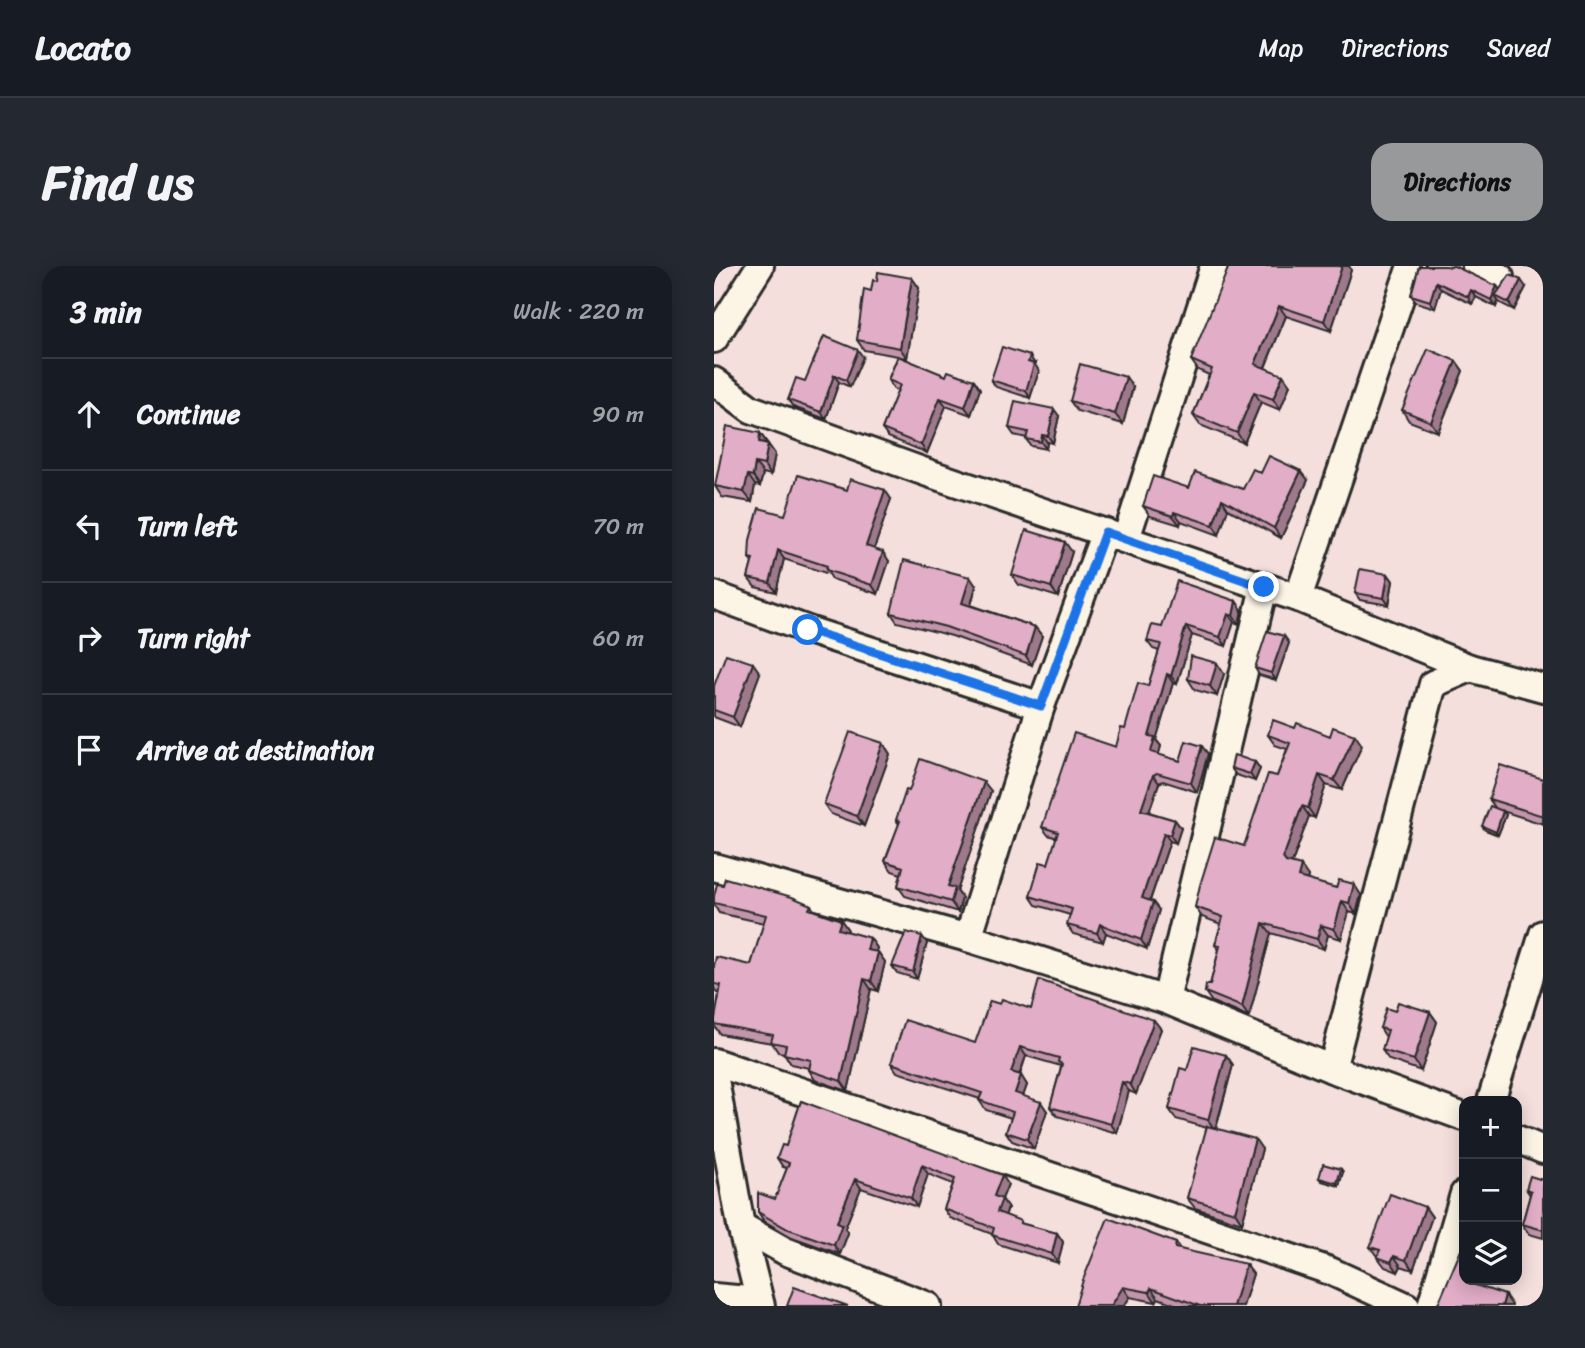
<!DOCTYPE html>
<meta charset="utf-8">
<style>
body{margin:0;font-family:Sriracha,sans-serif;background:#242831;color:#f1f3f6}
.controls{position:absolute;right:21px;bottom:21px;display:grid;overflow:hidden;border-radius:14px;box-shadow:0 4px 18px #0003}
.controls button{width:63px;height:63px;display:grid;place-items:center;padding:0;border:0;border-bottom:2px solid #363941;background:#171b24;color:#f1f3f6;font:35px sans-serif}
.stop{position:absolute;width:21px;height:21px;margin:-16px;border:5px solid #1a73e8;border-radius:50%;background:#fff}
.stop.end{background:#1a73e8;border-color:#fff;box-shadow:0 2px 7px #0008}
.list{margin:0;padding:0;list-style:none}
h2{display:flex;justify-content:space-between;align-items:center;height:91px;margin:0;padding:0 28px;font-size:30px}
h2 small{font-size:23px;font-weight:400;color:#9ea1a6}
.list li{display:grid;grid-template-columns:46px 1fr auto;gap:21px;align-items:center;box-sizing:border-box;height:112px;padding:0 28px;border-top:2px solid #363941}
.list b{display:block;font-size:26px;white-space:nowrap}
.list em{font-size:23px;font-style:normal;color:#9ea1a6}
.icon{flex:none;width:38px;height:38px;fill:none;stroke:currentColor;stroke-width:2;stroke-linecap:round;stroke-linejoin:round}
.map{position:relative;flex:none;width:829px;height:1040px;overflow:hidden;border-radius:21px}
header{display:flex;align-items:center;gap:42px;box-sizing:border-box;height:98px;padding:0 35px;background:#171b24;border-bottom:2px solid #363941}
header strong{font-size:33px}
nav{display:flex;gap:38px;margin-inline-start:auto;font-size:24px}
.intro{display:flex;align-items:center;justify-content:space-between;box-sizing:border-box;height:168px;padding:0 42px}
h1{margin:0;font-size:49px}
.button{padding:18px 32px;border-radius:21px;background:#98999b;color:#111;font-size:24px;font-weight:700}
main{display:flex;gap:42px;padding:0 42px}
aside{flex:1;background:#171b24;border-radius:21px;box-shadow:0 4px 18px #0003}
.map>svg:first-child{display:block}
</style>
<header>
<strong>Locato</strong>
<nav><a>Map</a><a>Directions</a><a>Saved</a></nav>
</header>
<div class="intro"><h1>Find us</h1><a class="button">Directions</a></div>
<main>
<aside>
<h2>3 min<small>Walk · 220 m</small></h2>
<ul class="list">
<li><svg class="icon" aria-label="ahead" viewBox="0 0 24 24"><path d="M12 20V5M6 11l6-6 6 6"/></svg><div><b>Continue</b></div><em>90 m</em></li>
<li><svg class="icon" aria-label="left" viewBox="0 0 24 24"><path d="M17 20v-9H6M10 6l-5 5 5 5"/></svg><div><b>Turn left</b></div><em>70 m</em></li>
<li><svg class="icon" aria-label="right" viewBox="0 0 24 24"><path d="M7 20v-9h11M14 6l5 5-5 5"/></svg><div><b>Turn right</b></div><em>60 m</em></li>
<li><svg class="icon" aria-label="arrive" viewBox="0 0 24 24"><path d="M6 21V4h12l-3 4 3 4H6"/></svg><div><b>Arrive at destination</b></div></li>
</ul>
</aside>
<div class="map">
<svg width="829" height="1040" viewBox="0 0 829 1040">
<rect width="100%" height="100%" fill="#f4dfdc"/>
<filter id="ink" filterUnits="userSpaceOnUse"><feTurbulence type="fractalNoise" baseFrequency=".0143" numOctaves="2"/><feDisplacementMap in="SourceGraphic" scale="14" xChannelSelector="R" yChannelSelector="G"/><feConvolveMatrix kernelMatrix="1 2 1 2 8 2 1 2 1" color-interpolation-filters="sRGB"/></filter>
<g filter="url(#ink)">
<g fill="none" stroke-linecap="round" stroke-linejoin="round">
<g stroke="#2b2b2b" stroke-width="32">
<g id="minor">
<path d="M762 0 786 11"/>
<path d="M0 73 46 0"/>
<path d="M0 115 37 143 214 207 584 332 756 402 829 422"/>
<path d="M412 273 500 0"/>
<path d="M0 329 94 364 327 440"/>
<path d="M584 332 697 0"/>
<path d="M0 601 254 672 452 734 618 803 750 851"/>
<path d="M254 672 327 440 391 266"/>
<path d="M452 734 550 321"/>
<path d="M0 796 616 1005 692 1040"/>
<path d="M618 803 719 418 756 402"/>
<path d="M0 808 27 960 47 1040"/>
<path d="M777 835 829 668"/>
<path d="M803 873 829 884"/>
<path d="M27 960 71 985 214 1040"/>
<path d="M0 1031 45 1035"/>
<path d="M717 1040 750 928"/>
</g>
</g>
<use href="#minor" stroke="#fcf5e5" stroke-width="26"/>
</g>
<g fill="#c295ab" stroke="#2b2b2b" stroke-width="2">
<path d="M591 0H635L637 4 617 65 572 50 551 102 576 119 566 144 547 136 530 177 486 159 479 149 495 109 484 104 477 94Z"/>
<path d="M705 0 783 20 786 24 812 21 800 44 786 37 784 35 782 41 762 31 758 38 727 23 721 42 702 36 697 29Z"/>
<path d="M198 12 205 22 193 92 185 91 232 110 260 114 266 123 257 149 232 140 213 187 174 171 168 163 184 125 180 123 174 114 184 90 150 84 143 74 157 25Z"/>
<path d="M149 91 136 121 125 116 112 153 79 141 74 134 91 115Z"/>
<path d="M742 95 749 105 724 166 695 155 688 144Z"/>
<path d="M321 97 320 99 325 105 316 132 282 121 277 114Z"/>
<path d="M419 121 409 158 363 145 356 135Z"/>
<path d="M345 150 339 177 333 176 332 183 317 180 312 173 313 172 300 169 295 162Z"/>
<path d="M46 167 61 188 57 209 49 207 46 220 41 219 38 236 8 231 1 220Z"/>
<path d="M587 205 594 214 567 272 514 243 505 269 467 255 466 259 436 250 429 240 475 222 529 223 547 207Z"/>
<path d="M133 224 177 233 160 283 175 295 164 328 118 313 115 308 70 293 62 326 41 321 34 312 38 297 35 292 71 249Z"/>
<path d="M358 286 344 331 305 319 298 309Z"/>
<path d="M674 308 679 315 675 339 646 334 641 327Z"/>
<path d="M262 320 257 339 321 361 328 370 318 399 238 370 183 356 177 347Z"/>
<path d="M522 335 528 344 525 358 520 356 512 380 478 369 463 418 459 417 442 474 447 480 444 489 466 495 494 488 483 526 449 515 445 517 435 546 461 554 467 562 462 577 456 575 436 635 445 644 433 683 392 667 389 676 359 668 353 659 356 649 322 639 316 630 334 598 343 572 334 569 328 561 402 481 434 420 445 385 439 383 433 375 448 361Z"/>
<path d="M570 370 575 377 562 414 545 409 541 402Z"/>
<path d="M46 407 26 461 0 451V420Z"/>
<path d="M510 408 503 430 481 424 474 413Z"/>
<path d="M581 462 616 470 648 479 628 524 612 519 601 552 595 550 578 597 594 610 593 614 647 629 642 648 635 646 627 673 614 669 610 683 557 667 535 751 498 736 491 726 496 719 505 684 501 679 507 658 488 651 481 641 530 580 563 510 573 483 561 479 554 469Z"/>
<path d="M169 477 176 488 150 560 117 548 110 538Z"/>
<path d="M541 496 546 503 541 515 522 509 517 502Z"/>
<path d="M829 513V558L782 543 775 533Z"/>
<path d="M195 525H277L243 625 248 632 244 646 191 630 184 620 187 608 178 605 171 595 185 558 182 554Z"/>
<path d="M789 545 792 549 784 569 771 564 768 560Z"/>
<path d="M0 630 97 639 100 645 127 654 134 664V666L156 672 163 682 162 686H164L171 696 164 725 157 723 134 825 101 814 95 804V802L77 798 70 787 64 786 58 777 6 768 0 759 5 727H3L0 722V700L37 699 50 657 5 647 0 639Z"/>
<path d="M213 677 203 713 183 707 178 700Z"/>
<path d="M286 738 447 763 422 828 415 825 403 867 343 850 336 841 347 801V800L312 790 306 809 313 819 309 830 333 845 320 883 298 875 292 866 297 852 272 844 265 834 266 833 183 806 177 797 261 777Z"/>
<path d="M716 746 723 756 707 805 675 794 668 784 672 771 666 762Z"/>
<path d="M512 789 519 799 502 863 548 883 528 957 481 942 473 932 493 862 462 853 455 843 473 804Z"/>
<path d="M87 835 294 918 288 933 294 942 291 949 309 958 343 967 349 976 344 997 284 978 278 968 236 952 230 943 239 918 214 908 203 941 147 922 131 962 134 967 126 988 78 971 50 955 44 946 61 933 73 902 69 901 63 892 72 880Z"/>
<path d="M627 903 629 906 625 920 608 915 605 912Z"/>
<path d="M829 914V972L815 968 808 958 816 929 812 923Z"/>
<path d="M711 941 718 951 699 1004 687 1000 684 1006 671 1001 656 981Z"/>
<path d="M462 977 466 983 539 1008 529 1040H466L444 1032 442 1036 416 1031 410 1040H361Z"/>
</g>
<g fill="#9e798b" stroke="#2b2b2b" stroke-width="2">
<path d="M628 0H635L637 4 617 65 610 55Z"/>
<path d="M198 12 205 22 193 92 186 82Z"/>
<path d="M807 14 812 21 800 44 795 37Z"/>
<path d="M722 16 727 23 721 42 716 35Z"/>
<path d="M783 20 788 27 781 30 784 35 782 41 777 34Z"/>
<path d="M757 24 762 31 758 38 754 31Z"/>
<path d="M565 40 572 50 548 108 541 98Z"/>
<path d="M144 84 149 91 136 121 132 114Z"/>
<path d="M316 90 325 105 316 132 312 125 314 96Z"/>
<path d="M742 95 749 105 724 166 717 156Z"/>
<path d="M120 109 125 116 112 153 107 146Z"/>
<path d="M569 109 576 119 566 144 559 133Z"/>
<path d="M412 111 419 121 409 158 401 148Z"/>
<path d="M260 114 266 123 257 149 251 141Z"/>
<path d="M540 126 547 136 530 177 523 167Z"/>
<path d="M226 132 232 140 213 187 207 179Z"/>
<path d="M340 143 345 150 339 177 334 170Z"/>
<path d="M46 167 53 177 45 176Z"/>
<path d="M328 169 333 176 332 183 327 176Z"/>
<path d="M54 178 61 188 57 209 50 199Z"/>
<path d="M41 197 49 207 46 220 39 210Z"/>
<path d="M587 205 594 214 567 272 560 262Z"/>
<path d="M34 209 41 219 38 236 30 226Z"/>
<path d="M171 224 177 233 158 289 152 280Z"/>
<path d="M508 233 514 243 505 269 499 259Z"/>
<path d="M460 246 467 255 466 259 459 250Z"/>
<path d="M351 276 358 286 344 331 337 321Z"/>
<path d="M64 284 70 293 62 326 56 317Z"/>
<path d="M169 286 175 295 164 328 158 319Z"/>
<path d="M674 308 679 315 675 339 670 332Z"/>
<path d="M256 311 262 320 255 346 248 337Z"/>
<path d="M522 335 528 344 525 358 519 350Z"/>
<path d="M514 348 520 356 512 380 506 371Z"/>
<path d="M472 360 478 369 463 418 457 410Z"/>
<path d="M321 361 328 370 318 399 312 390Z"/>
<path d="M570 370 575 377 562 414 557 407Z"/>
<path d="M39 397 46 407 26 461 19 451Z"/>
<path d="M503 397 510 408 503 430 496 420Z"/>
<path d="M453 408 459 417 442 474 447 480 443 495 437 486 435 470Z"/>
<path d="M641 469 648 479 628 524 620 514Z"/>
<path d="M169 477 176 488 150 560 143 550Z"/>
<path d="M488 480 494 488 483 526 477 517Z"/>
<path d="M541 496 546 503 541 515 536 508Z"/>
<path d="M439 509 445 517 433 552 427 544Z"/>
<path d="M605 509 612 519 601 552 594 542Z"/>
<path d="M270 516 277 525 243 625 248 632 244 646 237 636 234 620Z"/>
<path d="M588 540 595 550 576 602 569 592Z"/>
<path d="M789 545 792 549 784 569 782 566Z"/>
<path d="M461 554 467 562 462 577 456 569Z"/>
<path d="M450 567 456 575 434 640 428 632Z"/>
<path d="M587 600 594 610 591 621 584 611Z"/>
<path d="M640 618 647 629 642 648 635 637Z"/>
<path d="M628 635 635 646 627 673 620 663Z"/>
<path d="M439 636 445 644 433 683 427 674Z"/>
<path d="M127 654 134 664 131 673 124 663Z"/>
<path d="M549 657 557 667 535 751 528 741Z"/>
<path d="M386 658 392 667 389 676 383 667Z"/>
<path d="M607 659 614 669 610 683 603 673Z"/>
<path d="M208 670 213 677 203 713 199 706Z"/>
<path d="M156 672 163 682 160 693 153 684Z"/>
<path d="M164 686 171 696 164 725 157 715Z"/>
<path d="M150 713 157 723 134 825 127 815Z"/>
<path d="M716 746 723 756 707 805 700 794Z"/>
<path d="M440 754 447 763 422 828 416 818Z"/>
<path d="M306 781 312 790 303 815 297 806Z"/>
<path d="M512 789 519 799 501 864 494 854Z"/>
<path d="M307 809 313 819 307 836 301 827Z"/>
<path d="M408 816 415 825 403 867 397 858Z"/>
<path d="M327 836 333 845 320 883 313 873Z"/>
<path d="M541 873 548 883 528 957 521 946Z"/>
<path d="M208 899 214 908 203 941 197 932Z"/>
<path d="M627 903 629 906 625 920 623 917Z"/>
<path d="M288 909 294 918 288 933 294 942 289 955 283 946 280 930Z"/>
<path d="M141 913 147 922 131 962 134 967 126 988 120 979 123 956Z"/>
<path d="M711 941 718 951 699 1004 692 994Z"/>
<path d="M343 967 349 976 344 997 338 988Z"/>
<path d="M680 990 687 1000 684 1006 677 996Z"/>
<path d="M532 998 539 1008 529 1040H519Z"/>
<path d="M753 1014H764L758 1025 752 1016Z"/>
<path d="M409 1021 416 1031 410 1040H397Z"/>
<path d="M437 1022 444 1032 442 1036 435 1026Z"/>
<path d="M791 1029 798 1039V1040H788Z"/>
</g>
<g fill="#e1adc7" stroke="#2b2b2b" stroke-width="2">
<path d="M515 0H628L610 55 565 40 541 98 569 109 559 133 540 126 523 167 479 149 498 103 477 94Z"/>
<path d="M705 0H732L737 1 738 0H740L783 20 777 34 757 24 754 31 722 16 716 35 697 29Z"/>
<path d="M164 6 198 12 186 82 143 74 150 23 157 25 159 14 163 15Z"/>
<path d="M796 9 807 14 795 37 781 30Z"/>
<path d="M110 70 144 84 132 114 120 109 107 146 74 134 82 112 91 115Z"/>
<path d="M288 81 316 90 314 96 320 98 312 125 277 114Z"/>
<path d="M714 83 742 95 717 156 688 144Z"/>
<path d="M184 90 232 110 234 105 260 114 251 141 226 132 207 179 168 163 186 119 174 114Z"/>
<path d="M366 98 412 111 401 148 356 135Z"/>
<path d="M301 135 340 143 334 170 328 169 327 176 312 173 314 166 295 162Z"/>
<path d="M13 160 46 167 45 176 54 178 50 199 41 197 39 210 34 209 30 226 1 220Z"/>
<path d="M555 190 587 205 560 262 508 233 499 259 460 246 459 250 429 240 439 210 475 222 481 206 529 223 539 203 547 207Z"/>
<path d="M84 209 133 224 136 213 171 224 152 280 169 286 158 319 112 304 113 300 64 284 56 317 34 312 39 293 35 292 36 274 45 242 71 249Z"/>
<path d="M312 264 351 276 337 321 298 309Z"/>
<path d="M190 294 256 311 248 337 321 361 312 390 232 361 177 347Z"/>
<path d="M646 303 674 308 670 332 641 327Z"/>
<path d="M463 315 522 335 519 350 514 348 506 371 472 360 457 410 453 408 435 470 441 471 437 486 466 495 472 475 488 480 477 517 443 507 439 509 427 544 461 554 456 569 450 567 428 632 439 636 427 674 386 658 383 667 353 659 358 643 316 630 326 596 334 598 344 566 328 561 360 467 402 481 407 462 411 463 424 417 434 420 447 378 433 375 438 359 448 361Z"/>
<path d="M553 365 570 370 557 407 541 402Z"/>
<path d="M12 388 39 397 19 451 0 444V420Z"/>
<path d="M477 390 503 397 496 420 474 413Z"/>
<path d="M559 454 581 462 583 457 616 470 619 461 641 469 620 514 605 509 594 542 588 540 569 592 572 596 587 600 584 611 622 622 625 614 640 618 635 637 628 635 620 663 607 659 603 673 549 657 528 741 491 726 492 719H496L506 680 501 679 509 651 481 641 486 619 501 571 530 580 554 508 563 510 576 477 554 469Z"/>
<path d="M136 466 169 477 143 550 110 538Z"/>
<path d="M520 489 541 496 536 508 517 502Z"/>
<path d="M206 493 270 516 234 620 241 622 237 636 184 620 189 601 171 595 186 555 182 554 192 524 195 525Z"/>
<path d="M786 499 829 513V550L775 533Z"/>
<path d="M776 540 789 545 782 566 768 560Z"/>
<path d="M11 612 78 631 97 639 95 643 127 654 124 663 156 672 153 684 164 686 157 715 150 713 127 815 95 804 97 794 70 788 72 779 57 776 59 769 0 758 7 719 0 718V700L2 691 37 699 52 649 0 637V630L3 618 9 619Z"/>
<path d="M192 666 208 670 199 706 178 700Z"/>
<path d="M325 714 440 754 416 818 408 816 397 858 336 841 348 798 344 796 345 792 306 781 297 806 307 809 301 827 327 836 313 873 292 866 299 846 265 834 268 827 177 797 191 754 261 777 276 735 286 738 288 733 317 743Z"/>
<path d="M684 736 716 746 700 794 668 784 674 764 666 762 672 742 681 745Z"/>
<path d="M480 780 512 789 494 854 455 843 466 802 473 804Z"/>
<path d="M87 835 288 909 280 930 288 933 283 946 307 955 306 957 343 967 338 988 278 969 280 962 230 943 241 913 208 899 197 932 141 913 123 956 128 958 120 979 72 962 44 946V927L61 933 75 897 63 892 68 879 72 880Z"/>
<path d="M493 860 541 873 521 946 473 932Z"/>
<path d="M609 898 627 903 623 917 605 912Z"/>
<path d="M816 910 829 914V964L808 958 817 925 812 923Z"/>
<path d="M676 928 711 941 692 994 680 990 677 996 663 991 666 984 656 981Z"/>
<path d="M394 952 462 977 461 982 532 998 519 1040H486L437 1022 435 1026 409 1021 397 1040H361L369 1014Z"/>
<path d="M747 984 750 986V1014H753L752 1016 791 1029 788 1040H722L725 1036Z"/>
<path d="M80 1021 134 1040H73Z"/>
</g>
</g>
<g fill="none" stroke-linecap="round" stroke-linejoin="round" filter="url(#ink)">
<path stroke="#1a73e8" stroke-width="9" d="M94 364 327 440 391 266 550 321"/>
</g>
</svg>
<div class="controls">
<button>+</button>
<button>−</button>
<button><svg class="icon" aria-label="layers" viewBox="0 0 24 24"><path d="M12 4l9 5-9 5-9-5zM3 14l9 5 9-5"/></svg></button>
</div>
<div class="stop" style="left:94px;top:364px"></div>
<div class="stop end" style="left:550px;top:321px"></div>
</div>
</main>
